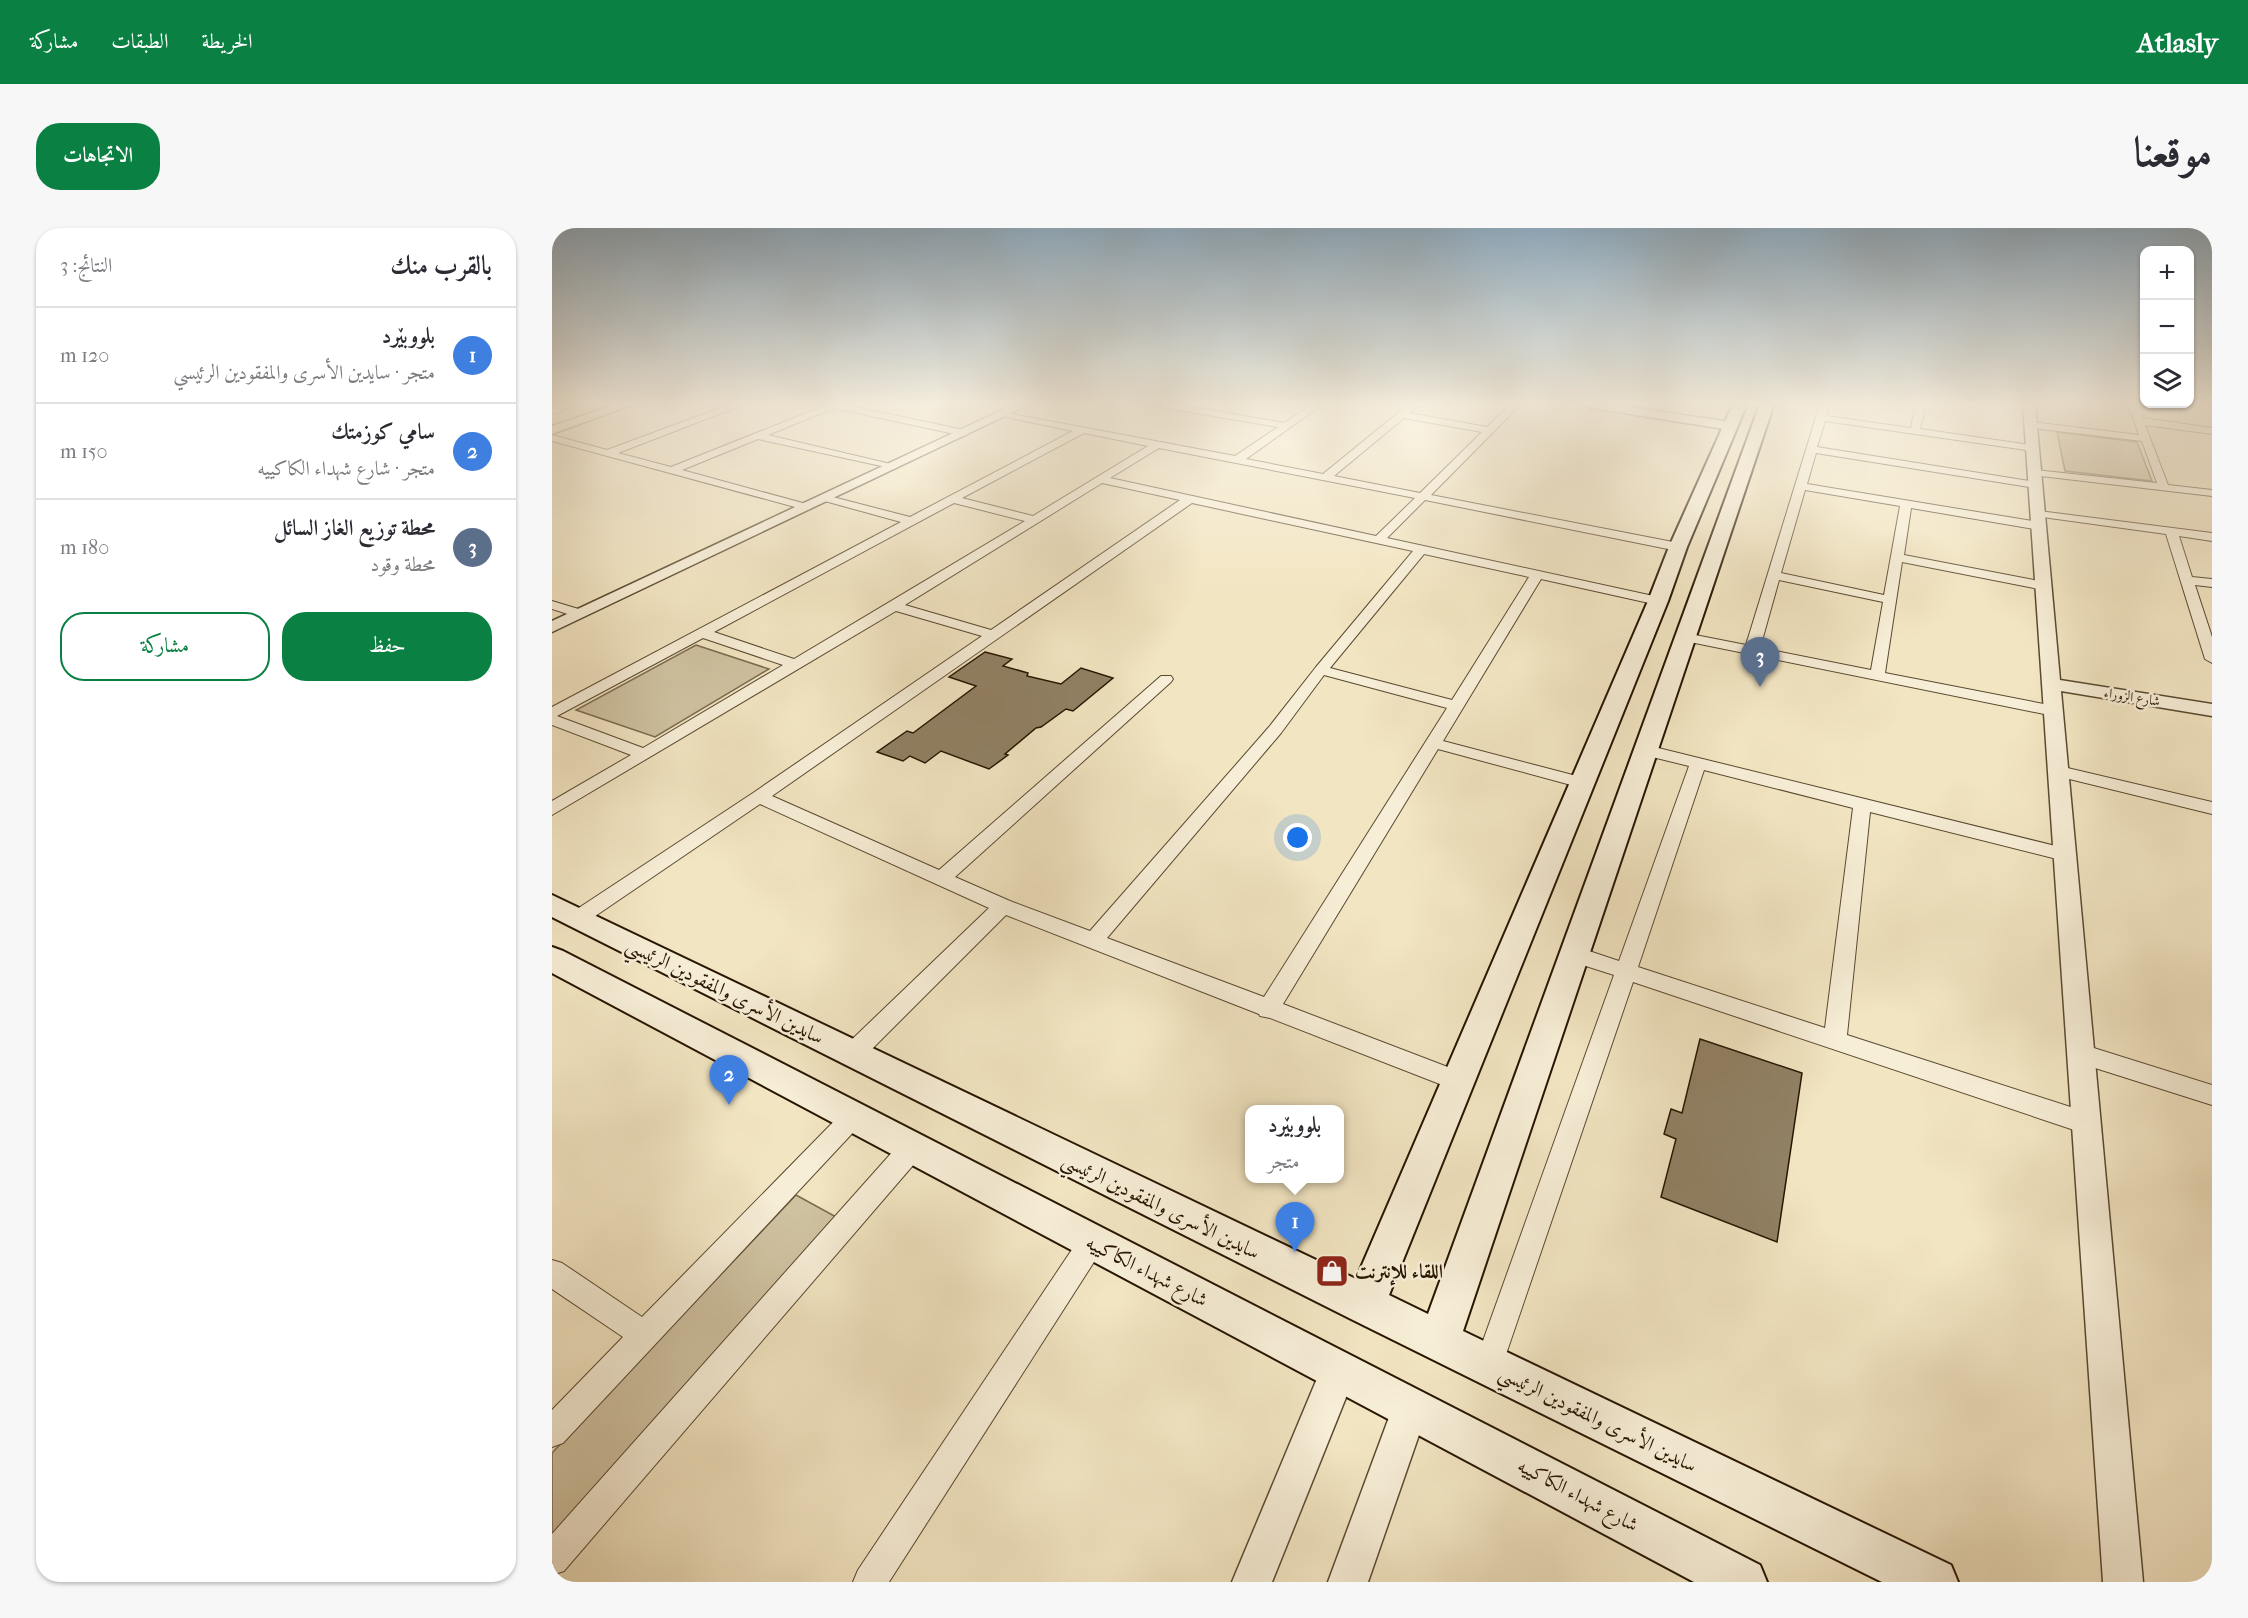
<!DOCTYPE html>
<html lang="ar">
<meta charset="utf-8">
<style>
body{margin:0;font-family:"IM FELL French Canon",Amiri,serif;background:#f7f7f7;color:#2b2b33;direction:rtl}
.controls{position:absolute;right:18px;top:18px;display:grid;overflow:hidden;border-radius:12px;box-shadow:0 2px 4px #0004}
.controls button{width:54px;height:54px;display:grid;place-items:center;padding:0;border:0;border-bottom:2px solid #e1e1e2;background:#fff;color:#2b2b33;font:30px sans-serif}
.you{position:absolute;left:746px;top:610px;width:21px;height:21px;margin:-15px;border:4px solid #fff;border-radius:50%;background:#1a73e8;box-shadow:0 0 0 9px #1a73e833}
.badge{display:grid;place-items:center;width:39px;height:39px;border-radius:50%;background:#0b8043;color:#fff;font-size:20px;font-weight:700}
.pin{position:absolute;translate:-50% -50px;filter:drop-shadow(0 2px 3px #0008)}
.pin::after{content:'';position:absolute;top:32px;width:21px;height:18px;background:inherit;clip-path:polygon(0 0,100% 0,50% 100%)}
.popup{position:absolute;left:693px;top:877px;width:99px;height:78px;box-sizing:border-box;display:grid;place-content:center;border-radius:12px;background:#fff;filter:drop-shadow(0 2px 4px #0005);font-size:20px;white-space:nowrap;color:#7c7c81}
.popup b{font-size:22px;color:#2b2b33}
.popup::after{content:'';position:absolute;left:50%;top:100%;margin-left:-12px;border:12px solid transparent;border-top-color:#fff}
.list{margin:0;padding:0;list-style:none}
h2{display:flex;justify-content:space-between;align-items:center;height:78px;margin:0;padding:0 24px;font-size:26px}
h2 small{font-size:20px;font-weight:400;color:#7c7c81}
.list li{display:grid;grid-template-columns:39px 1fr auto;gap:18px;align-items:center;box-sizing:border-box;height:96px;padding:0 24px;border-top:2px solid #e1e1e2}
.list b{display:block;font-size:22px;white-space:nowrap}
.list p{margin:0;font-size:20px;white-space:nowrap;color:#7c7c81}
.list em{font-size:20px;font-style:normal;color:#7c7c81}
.actions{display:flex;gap:12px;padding:18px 24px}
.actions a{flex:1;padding:14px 0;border:2px solid #0b8043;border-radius:24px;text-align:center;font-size:21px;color:#0b8043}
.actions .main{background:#0b8043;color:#fff}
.icon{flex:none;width:33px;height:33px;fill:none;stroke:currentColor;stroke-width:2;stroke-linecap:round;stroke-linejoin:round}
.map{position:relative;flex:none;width:1660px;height:1354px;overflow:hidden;direction:ltr;border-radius:24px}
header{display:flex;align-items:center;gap:36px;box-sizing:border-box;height:84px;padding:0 30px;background:#0b8043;color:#fff}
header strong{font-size:28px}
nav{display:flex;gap:33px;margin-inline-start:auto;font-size:21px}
.intro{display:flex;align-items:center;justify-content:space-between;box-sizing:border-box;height:144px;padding:0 36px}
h1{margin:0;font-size:42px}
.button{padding:15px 27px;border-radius:24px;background:#0b8043;color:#fff;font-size:21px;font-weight:700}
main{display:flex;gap:36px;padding:0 36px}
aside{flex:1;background:#fff;border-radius:24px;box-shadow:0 2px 4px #0004}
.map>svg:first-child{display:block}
</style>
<header>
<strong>Atlasly</strong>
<nav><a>الخريطة</a><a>الطبقات</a><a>مشاركة</a></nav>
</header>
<div class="intro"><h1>موقعنا</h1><a class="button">الاتجاهات</a></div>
<main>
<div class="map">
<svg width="1660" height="1354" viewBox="0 0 1660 1354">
<rect width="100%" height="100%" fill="#f2e5c2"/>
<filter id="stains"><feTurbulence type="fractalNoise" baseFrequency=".00333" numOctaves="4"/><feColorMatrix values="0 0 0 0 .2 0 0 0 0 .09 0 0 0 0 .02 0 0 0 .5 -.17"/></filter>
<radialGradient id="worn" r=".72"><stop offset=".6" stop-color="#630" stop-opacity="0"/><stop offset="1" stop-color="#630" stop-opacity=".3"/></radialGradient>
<g fill="#cfc2a1" stroke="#7b6c50" stroke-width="1.5">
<path d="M1505 204 1585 214 1600 253 1513 243Z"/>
<path d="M144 417 217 441 103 509 24 482Z"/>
<path d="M244 967 286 990 0 1311V1225Z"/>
</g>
<g fill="#918165" stroke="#271500" stroke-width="1.5">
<path d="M433 424 460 431 451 438 476 445 475 448 509 456 529 440 561 450 521 483 514 481 489 499 484 500 453 526 456 527 437 541 389 523 373 535 358 528 351 533 325 524 355 503 361 505 424 458 397 449Z"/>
<path d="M1148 811 1250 845 1225 1014 1109 969 1124 911 1112 906 1119 881 1130 885Z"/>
</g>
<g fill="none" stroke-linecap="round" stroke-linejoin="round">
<g stroke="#5a4930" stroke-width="2">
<g id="minor">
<path d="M12 176H26L0 186V180Z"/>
<path d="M179 176H193L66 225 119 239 272 178 271 176H289L412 202 417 205 412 208 282 180 216 207 343 237V241L206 211 130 242 258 277V281L254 282 0 213V207L55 222Z"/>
<path d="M603 176H624L732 195 760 176H771L694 231 771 246 857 176H868L857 185 935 199 959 176H969L879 267 1126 315 1132 319 1126 323 873 272 835 310 1106 369 1113 373 1106 377 989 351 891 513 1036 551 1039 555 1036 559 1030 560 886 521 731 776 914 846 918 853 914 860 906 863 898 860 718 790 708 788 707 786 454 687 308 833 300 836 292 833 289 826 292 819 437 680 208 576 33 695 26 697 19 695 16 690 19 685 201 565 430 408 344 383 0 587V573L79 527 0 497V479L349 294 269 272V268L273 267 358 289 521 203 449 188V184L683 228 726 199 608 179ZM852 190 930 204 868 265 782 248ZM532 205 596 218 481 288 410 270ZM607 220 863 270 824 308 558 250ZM550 255 628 272 439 402 353 377ZM402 275 473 293 242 431 162 404ZM640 275 861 323 764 439 717 499 538 703 458 673 403 649 619 454 621 451 619 448H609L387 642 220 568ZM872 326 977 349 900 472 778 440ZM151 410 231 437 91 520 5 488ZM772 447 895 480 712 769 555 710 729 505Z"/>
<path d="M1268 176H1278L1274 188 1359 200 1364 176H1374L1368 201 1485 218 1486 220 1481 223 1273 193 1265 219 1484 254 1490 257 1484 260 1264 225 1255 256 1492 295 1494 298 1488 302 1359 280 1352 327 1492 354 1499 358 1492 362 1350 334 1333 445 1502 478 1510 483 1508 486 1502 488 1128 412 1126 409 1128 406 1133 405 1194 417ZM1253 262 1348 278 1332 367 1229 345ZM1227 352 1331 374 1319 442 1208 420Z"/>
<path d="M1576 176H1586L1591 190 1660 200V206L1593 197 1616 257 1660 262V268L1479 247 1478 245 1483 242 1605 255 1590 213 1479 200 1474 197 1479 194 1587 207Z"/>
<path d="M1487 283 1660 305V313L1627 308 1640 349 1660 351V359L1643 357 1660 409V435L1653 431 1614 306 1483 288 1481 286Z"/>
<path d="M0 373 33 383 35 386 28 390 0 381Z"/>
<path d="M1094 517 1520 622 1522 627 1520 632 1513 633 1318 584 1295 807 1534 884 1542 887 1546 895 1542 903 1534 906 1081 754 950 1138 946 1148 936 1152 926 1148 922 1138 1062 747 1015 732 1012 726 1015 720 1022 718 1067 733 1137 538 1088 526 1086 522 1088 518ZM1152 542 1301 580 1273 800 1086 739Z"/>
<path d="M1507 538 1660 574V586L1501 547 1499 543 1501 539Z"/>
<path d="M1529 816 1660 857V877L1521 833 1518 826 1521 819Z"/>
<path d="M301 878 309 882 313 889 309 896 11 1215 0 1219V1182L71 1109 0 1061V1032L10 1035 90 1089 293 882Z"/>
<path d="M360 909 369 912 372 920 369 928 12 1343 0 1347V1306L351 912Z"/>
<path d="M540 1001 549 1005 553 1014 549 1023 337 1354H301L306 1342 531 1005Z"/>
</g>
</g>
<g stroke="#5a4930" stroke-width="3">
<g id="tertiary">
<path d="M65 176H82L0 206V198Z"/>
<path d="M463 176H478L0 404V393Z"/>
<path d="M1028 176H1057L1178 194 1184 198 1178 202 1034 179Z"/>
<path d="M1471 176H1483L1508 452 1660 476V488L1509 463 1591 1354H1551Z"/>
<path d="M787 1124 800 1129 805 1142 720 1354H680L774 1129Z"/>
<path d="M859 1160 872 1165 877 1178 816 1354H776L846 1165Z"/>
</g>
</g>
<g stroke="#271500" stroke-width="4">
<g id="secondary">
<path d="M1181 176H1195L1135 319 1116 373 837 1067 876 1086 1208 176H1222L911 1103 1399 1337 1406 1354H1330L799 1091 0 689V667L804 1051 1096 373 1117 319Z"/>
<path d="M0 719 11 723 1208 1337 1215 1354H1142L0 745Z"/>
</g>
</g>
<use href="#minor" fill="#f7eed7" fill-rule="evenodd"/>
<use href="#tertiary" fill="#f7eed7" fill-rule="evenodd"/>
<use href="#secondary" fill="#f7eed7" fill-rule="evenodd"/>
</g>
<linearGradient id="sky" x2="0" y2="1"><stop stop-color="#90abbe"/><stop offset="0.48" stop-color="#f9f3e4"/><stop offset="1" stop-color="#f9f3e4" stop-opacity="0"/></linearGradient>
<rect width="1660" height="366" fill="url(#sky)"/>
<defs>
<g id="shop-square" transform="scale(1.725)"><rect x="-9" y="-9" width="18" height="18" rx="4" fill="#8f2418" stroke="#f7eed7"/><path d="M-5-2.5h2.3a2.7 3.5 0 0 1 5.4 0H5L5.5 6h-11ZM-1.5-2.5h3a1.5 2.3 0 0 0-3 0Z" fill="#fff"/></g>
</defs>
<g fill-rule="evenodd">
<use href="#shop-square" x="780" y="1043"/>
</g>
<g text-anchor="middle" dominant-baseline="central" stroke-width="5" stroke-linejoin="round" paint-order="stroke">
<g font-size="14" fill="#271500" stroke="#f7eed7">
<text transform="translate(1580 469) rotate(9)">شارع الزوراء</text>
</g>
<g font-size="20" fill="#271500" stroke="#f7eed7">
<text transform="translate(173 763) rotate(26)">سايدين الأسرى والمفقودين الرئيسي</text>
<text transform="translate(609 978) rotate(26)">سايدين الأسرى والمفقودين الرئيسي</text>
<text transform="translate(595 1043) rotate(27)">شارع شهداء الكاكييه</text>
<text transform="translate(1046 1191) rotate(26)">سايدين الأسرى والمفقودين الرئيسي</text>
<text transform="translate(1026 1267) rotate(28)">شارع شهداء الكاكييه</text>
</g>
<g font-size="20" font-weight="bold" fill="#271500" stroke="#f7eed7" text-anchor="start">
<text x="803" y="1043">اللقاء للإنترنت</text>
</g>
</g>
<rect width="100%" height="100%" filter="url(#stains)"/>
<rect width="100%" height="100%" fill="url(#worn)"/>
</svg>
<div class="controls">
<button>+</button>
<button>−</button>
<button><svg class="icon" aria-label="layers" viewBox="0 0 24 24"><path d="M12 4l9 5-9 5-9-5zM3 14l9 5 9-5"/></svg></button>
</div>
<div class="you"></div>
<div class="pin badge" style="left:743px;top:1024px;background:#3f7fe0">1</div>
<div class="popup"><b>بلووبێرد</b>متجر</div>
<div class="pin badge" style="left:177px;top:877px;background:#3f7fe0">2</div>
<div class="pin badge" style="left:1208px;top:459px;background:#5c6f8a">3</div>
</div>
<aside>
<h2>بالقرب منك<small>النتائج: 3</small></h2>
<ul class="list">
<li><span class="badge" style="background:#3f7fe0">1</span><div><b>بلووبێرد</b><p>متجر · سايدين الأسرى والمفقودين الرئيسي</p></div><em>120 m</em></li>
<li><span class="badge" style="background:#3f7fe0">2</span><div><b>سامي كوزمتك</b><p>متجر · شارع شهداء الكاكييه</p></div><em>150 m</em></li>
<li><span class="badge" style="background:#5c6f8a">3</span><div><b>محطة توزيع الغاز السائل</b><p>محطة وقود</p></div><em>180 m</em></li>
</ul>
<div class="actions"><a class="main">حفظ</a><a>مشاركة</a></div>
</aside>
</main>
